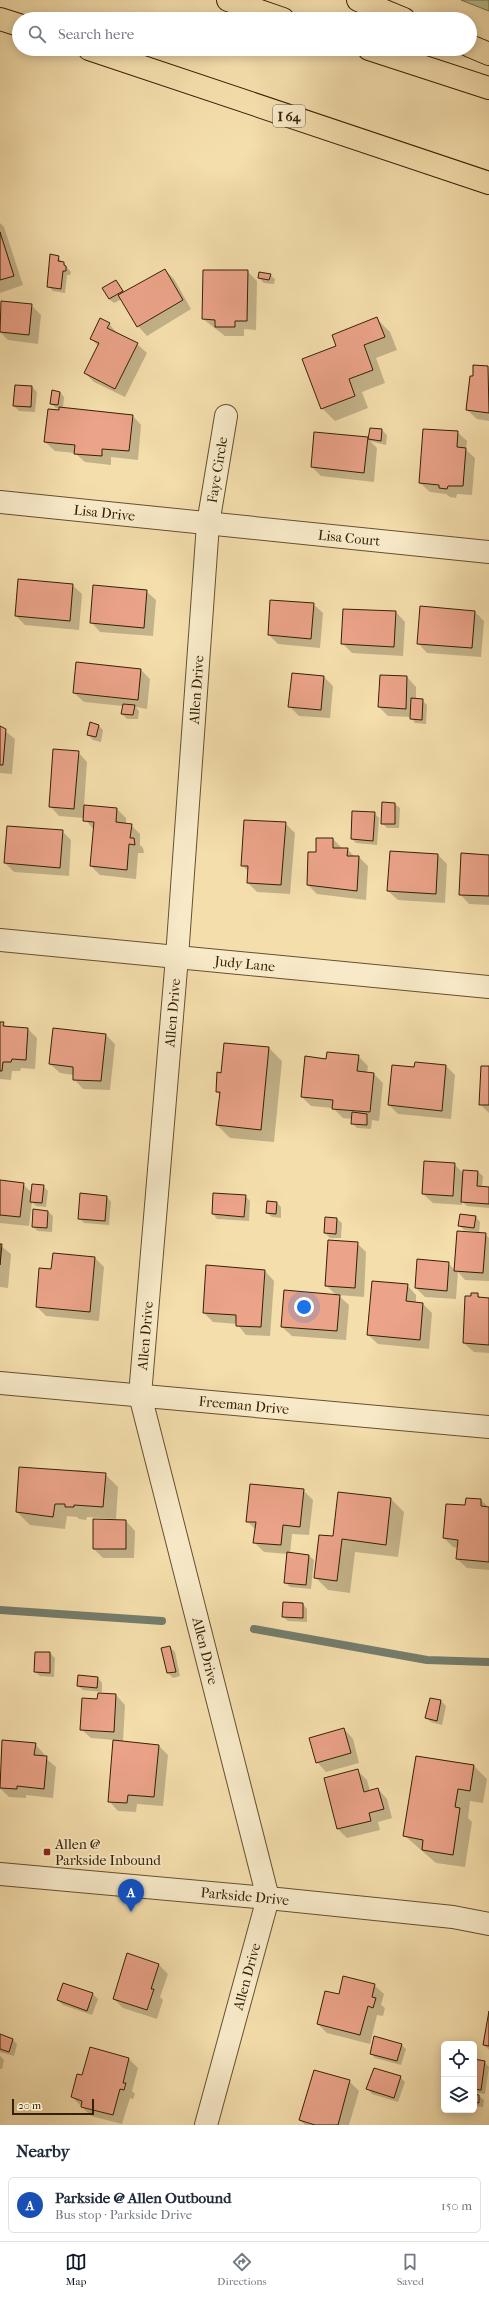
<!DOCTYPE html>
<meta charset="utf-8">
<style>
body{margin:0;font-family:"IM FELL French Canon",serif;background:#f2f2f3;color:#1f2937}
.controls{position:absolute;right:12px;bottom:12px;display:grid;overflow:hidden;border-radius:6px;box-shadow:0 2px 10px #0003}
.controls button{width:36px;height:36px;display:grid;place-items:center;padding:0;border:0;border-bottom:1px solid #e0e1e3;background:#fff;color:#1f2937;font:20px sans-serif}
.scale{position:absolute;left:12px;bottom:10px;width:82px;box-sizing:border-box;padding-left:4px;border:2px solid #352005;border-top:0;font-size:11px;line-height:14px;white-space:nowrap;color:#352005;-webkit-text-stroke:3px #f8eac9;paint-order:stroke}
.you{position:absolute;left:304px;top:1307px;width:14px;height:14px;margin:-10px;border:3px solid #fff;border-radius:50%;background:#1a73e8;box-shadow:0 0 0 6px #1a73e833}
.badge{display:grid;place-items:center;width:26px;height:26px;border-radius:50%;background:#111827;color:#fff;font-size:13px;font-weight:700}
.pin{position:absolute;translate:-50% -33px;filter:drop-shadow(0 1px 2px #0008)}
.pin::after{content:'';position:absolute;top:21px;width:14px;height:12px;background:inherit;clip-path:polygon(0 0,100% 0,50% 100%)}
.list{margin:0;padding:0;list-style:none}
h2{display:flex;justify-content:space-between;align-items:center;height:52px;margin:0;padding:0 16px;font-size:17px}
h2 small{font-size:13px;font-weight:400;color:#747a83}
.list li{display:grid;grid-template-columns:26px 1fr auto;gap:12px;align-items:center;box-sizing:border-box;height:56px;margin:0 8px 8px;padding:0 8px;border:1px solid #e0e1e3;border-radius:6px}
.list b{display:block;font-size:15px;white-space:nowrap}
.list p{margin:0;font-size:13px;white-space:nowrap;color:#747a83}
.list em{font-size:13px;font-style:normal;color:#747a83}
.icon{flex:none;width:22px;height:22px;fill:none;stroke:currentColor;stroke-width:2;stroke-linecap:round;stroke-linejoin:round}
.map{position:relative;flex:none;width:489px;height:2125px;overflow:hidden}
.search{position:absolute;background:#fff;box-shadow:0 2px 10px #0003;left:12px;right:12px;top:12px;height:44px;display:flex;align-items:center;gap:10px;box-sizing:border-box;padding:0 14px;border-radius:22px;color:#747a83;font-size:15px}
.sheet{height:116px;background:#fff}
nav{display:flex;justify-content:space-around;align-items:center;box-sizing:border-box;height:56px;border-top:1px solid #e0e1e3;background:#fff;font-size:11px;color:#747a83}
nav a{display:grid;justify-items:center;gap:2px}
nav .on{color:#111827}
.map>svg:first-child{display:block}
</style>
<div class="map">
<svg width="489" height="2125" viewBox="0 0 489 2125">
<rect width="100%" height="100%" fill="#f4deac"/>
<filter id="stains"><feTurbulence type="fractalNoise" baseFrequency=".005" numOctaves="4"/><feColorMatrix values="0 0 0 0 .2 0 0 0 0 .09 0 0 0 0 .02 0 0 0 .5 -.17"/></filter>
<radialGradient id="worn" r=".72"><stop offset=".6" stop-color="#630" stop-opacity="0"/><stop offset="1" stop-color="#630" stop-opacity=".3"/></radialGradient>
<path fill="#b5c28e" stroke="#75714a" d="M461 0H489V11Z"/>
<g fill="#0003">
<path d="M0 223 4 227 23 285 0 293Z"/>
<path d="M58 257 71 272 70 275H67L65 293 53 291 48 286Z"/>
<path d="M165 270 174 279 191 309 147 336 138 326 122 299 114 303 109 299 116 281 125 293Z"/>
<path d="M247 271 257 281 256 330 244 329V336H225L203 319Z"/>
<path d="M270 275 275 279 274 284 264 283 259 278Z"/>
<path d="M2 302 31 305 41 315 38 344 8 340 0 332Z"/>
<path d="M377 319 390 332 397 350 376 358 385 383 362 392 368 408 335 421 322 408 337 346Z"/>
<path d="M109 324 118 334 137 344 147 353 125 397 94 382 85 373 98 346 91 338Z"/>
<path d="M488 367 489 421 477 419 467 410 473 377Z"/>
<path d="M32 387 37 392 35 412 19 411 14 406Z"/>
<path d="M60 392 64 397 63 408 132 415 141 425 138 460 111 457V465L85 462 75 453 55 451 45 442 59 411 60 409 56 408 51 404Z"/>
<path d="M370 429 382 430 387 435 386 445 370 441 377 448 374 482 321 476 312 467 315 433 369 439Z"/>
<path d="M457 432 467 441 466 450 475 458 472 495 457 494 456 498 450 497 446 494 430 492 420 483Z"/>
<path d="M72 585 82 594 79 630 25 625 16 616Z"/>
<path d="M146 591 156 600 153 636 100 632 91 622Z"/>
<path d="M313 604 323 613 320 648 278 644 269 635Z"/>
<path d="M344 610 396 612 405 622 403 656 352 653 342 643Z"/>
<path d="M475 612 484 621 481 657 427 653 418 643Z"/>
<path d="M141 670 150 679 147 709 136 707 139 711 138 719H127L122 714 123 706 84 702 74 693Z"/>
<path d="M381 676 407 677 416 687V700H422L427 705 426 724 415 723 411 717 388 716 379 707Z"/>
<path d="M324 677 333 686 330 718 299 716 289 706Z"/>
<path d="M99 726 103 730 101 742 93 740 88 735Z"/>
<path d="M0 727 15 739 12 774 0 773Z"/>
<path d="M78 752 87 762 84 806 117 809 126 818V824L131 825 140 834V845L143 848 144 853H138L136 879 100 875 91 866 94 830 84 818 59 816 50 806Z"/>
<path d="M395 804 400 808 399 828H387L382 823Z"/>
<path d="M374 813 379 818 377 845 356 843 352 839Z"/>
<path d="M285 823 295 833 290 894 257 892 248 883V871L243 866Z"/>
<path d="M62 831 71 840 69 876 14 872 5 863Z"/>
<path d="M333 839 343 849H347L355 857H359L368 866 366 900 317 894 308 885 317 853Z"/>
<path d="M438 855 447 864 445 903 398 900 388 891Z"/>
<path d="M489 856V905L469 904 460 894Z"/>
<path d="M0 1023 8 1027 28 1029 37 1038 35 1069 21 1068 20 1071H12L11 1080 0 1079Z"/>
<path d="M106 1035 115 1044 110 1090 83 1089 74 1079V1075L60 1073 50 1064Z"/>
<path d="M269 1048 282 1061 274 1142 230 1138 217 1125 220 1095 217 1092 222 1074Z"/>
<path d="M358 1056 368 1066 367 1073 374 1074 383 1083 379 1121 372 1120 371 1129 357 1128 352 1123 353 1119 343 1118 333 1108 311 1106 302 1097 327 1060Z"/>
<path d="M446 1066 455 1075 451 1119 398 1114 389 1105 415 1068Z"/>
<path d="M489 1067V1113L480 1104Z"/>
<path d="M454 1164 464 1174V1171L478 1172 483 1176 482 1188H489V1208L467 1206 462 1202V1205L433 1203 423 1194Z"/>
<path d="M0 1181 23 1184 32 1193 43 1186 48 1191 46 1207 36 1206 32 1202 29 1226 0 1223Z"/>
<path d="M214 1194 245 1196 250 1201 249 1221 217 1219 213 1214Z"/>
<path d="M107 1197 111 1202 109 1225 84 1223 79 1218Z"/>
<path d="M277 1203 281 1207V1218L272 1217 267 1213Z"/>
<path d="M48 1212 53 1216 52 1232 38 1231 33 1227Z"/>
<path d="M476 1217 480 1222 479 1234H485L489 1238V1281L465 1280 458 1272 456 1299 425 1297 416 1288 448 1263 455 1270 477 1232 464 1230 459 1225Z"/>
<path d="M326 1218 337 1219 342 1223 341 1238H330L325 1233Z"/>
<path d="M357 1243 366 1252 364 1297 338 1295 349 1305 346 1340 292 1336 282 1327 337 1296 326 1285Z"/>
<path d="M0 1245 11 1254 8 1288 0 1287Z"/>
<path d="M95 1258 104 1267 99 1321 46 1316 37 1307 52 1270Z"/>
<path d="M265 1271 274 1281 270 1336 246 1335 237 1324 213 1322 204 1313Z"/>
<path d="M407 1285 416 1295V1303L423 1304 432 1313 429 1349 378 1344 368 1335Z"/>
<path d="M477 1294 481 1298 489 1299V1353L474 1352 464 1343 471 1297Z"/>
<path d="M77 1470 105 1474 118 1487 116 1519 87 1517 86 1520 79 1519 77 1517 67 1516 65 1529 30 1525 17 1512Z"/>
<path d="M303 1490 313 1500 309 1535 292 1534 290 1554 309 1556 314 1560 311 1589 290 1587 285 1582 288 1554 264 1552 254 1542 256 1530 247 1521Z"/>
<path d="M391 1499 404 1512 398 1557 355 1552 350 1593 328 1590 315 1577 334 1537Z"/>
<path d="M481 1500 489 1508V1570L467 1568 457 1559 458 1548 453 1547 444 1538 466 1506Z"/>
<path d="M126 1521 135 1531 134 1558H103L94 1549Z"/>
<path d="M303 1604 307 1609V1622L288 1621 283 1617Z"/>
<path d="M170 1647 175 1652 180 1676 173 1678 168 1673 162 1649Z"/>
<path d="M50 1653 55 1658 54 1677 40 1676 35 1672Z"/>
<path d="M98 1678 102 1683V1692L83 1690 78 1686Z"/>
<path d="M116 1695 125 1705 123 1742 159 1746 168 1755 163 1806 137 1804 136 1812 118 1811 109 1801 114 1740 91 1738 81 1729 98 1700Z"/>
<path d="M430 1699 441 1701 446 1706 442 1725 431 1722 426 1718Z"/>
<path d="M344 1729 353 1739 359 1763 326 1772 317 1762Z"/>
<path d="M3 1741 35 1744 44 1754V1757L56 1767 53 1798 26 1795V1798L9 1797 0 1788Z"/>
<path d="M474 1766 487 1779 483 1803 470 1801 468 1818 472 1822 465 1867 436 1863 405 1836Z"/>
<path d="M358 1771 367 1780 370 1791 378 1789 387 1799 392 1818 378 1822 380 1830 347 1838 338 1829 325 1779Z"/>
<path d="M158 1964 168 1974 160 1997 163 2000 157 2019 123 2008 114 1999Z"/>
<path d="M63 1984 93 1994 98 1999 92 2015 63 2005 58 2000Z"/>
<path d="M374 1985 384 1994 381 2005 385 2008 383 2016 377 2015 370 2044 327 2033 318 2024 340 1996Z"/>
<path d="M489 2016V2050L484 2045Z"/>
<path d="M0 2036 13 2040 17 2044 14 2056 0 2052Z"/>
<path d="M401 2045 406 2049 401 2065 375 2058 371 2053Z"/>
<path d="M90 2048 129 2059 138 2068 132 2091 135 2094 133 2099 130 2098 122 2124 91 2116 72 2097 82 2076Z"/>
<path d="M0 2056 4 2060 2 2069H0Z"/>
<path d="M474 2060 484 2062 489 2067 485 2094 474 2092Z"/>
<path d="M400 2077 405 2082 398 2102 372 2094 368 2089Z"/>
<path d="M349 2081 359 2091 349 2125H305L300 2120Z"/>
<path d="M474 2095 479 2096 484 2100 483 2107 474 2106Z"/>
</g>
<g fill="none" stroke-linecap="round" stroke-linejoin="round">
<g stroke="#747d6c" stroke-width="8">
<path d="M0 1610 162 1621"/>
<path d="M254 1629 427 1660 489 1662"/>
</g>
</g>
<g fill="#eba389" stroke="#352005">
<path d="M0 232 14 276 0 280Z"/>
<path d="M50 254 59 256 58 261 64 262V265L66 266V271H63L61 289 47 287Z"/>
<path d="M165 269 183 300 137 327 118 295Z"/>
<path d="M203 270H248L247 321H235V327H215V320L202 319Z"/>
<path d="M259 272 271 274 269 280 258 278Z"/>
<path d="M116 280 123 291 109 299 102 288Z"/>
<path d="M1 301 32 304 29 335 0 332Z"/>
<path d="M377 317 385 337 364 345 373 370 349 379 355 396 321 409 302 359 336 346 332 335Z"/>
<path d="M100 318 110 323 107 328 138 343 115 389 84 373 99 343 90 339Z"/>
<path d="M473 365 488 366 489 413 466 410 470 376H473Z"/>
<path d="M15 385 32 386 31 407 13 406Z"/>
<path d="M52 390 60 392 58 405 50 404Z"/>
<path d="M59 407 133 415 129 451 102 449V456L74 454 75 445 44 442 48 409 59 410Z"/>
<path d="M370 428 382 429 381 441 368 439Z"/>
<path d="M423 429 458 431 457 447 466 448 463 486H448L447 489 439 488V485L419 483Z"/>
<path d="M314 432 368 437 364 473 311 467Z"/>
<path d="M18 579 73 584 70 621 15 616Z"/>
<path d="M93 585 147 590 144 628 90 623Z"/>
<path d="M270 600 314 603 311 639 268 635Z"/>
<path d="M420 606 475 611 472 648 417 644Z"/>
<path d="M343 609 396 611 394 647 341 644Z"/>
<path d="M76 662 141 669 138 700 73 693Z"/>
<path d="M292 673 324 676 321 710 288 707Z"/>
<path d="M380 675 407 676 406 709 378 707Z"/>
<path d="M411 698 423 699 422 720 410 719Z"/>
<path d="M123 704 135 705 133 715 121 714Z"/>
<path d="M90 722 99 725 96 737 87 735Z"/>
<path d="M0 726 6 729 3 765H0Z"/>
<path d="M53 749 79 751 74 809 49 807Z"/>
<path d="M382 802 395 803V824H381Z"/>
<path d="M84 805 117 808 116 822 132 824 130 838H134L135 845 129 844 127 870 90 866 94 822 83 821Z"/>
<path d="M352 811 375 812 373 841 351 839Z"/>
<path d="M244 820 286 822 281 885 247 883 248 866H241Z"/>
<path d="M7 826 63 830 60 868 4 863Z"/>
<path d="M316 838H333V848H348L347 856H359L357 891 307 885 308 852H316Z"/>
<path d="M390 851 438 854 436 894 387 891Z"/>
<path d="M461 853 489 855V896L459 895Z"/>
<path d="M0 1022H4L3 1026 28 1028 26 1060 12 1059 11 1062H3L2 1071H0Z"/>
<path d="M53 1028 106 1034 101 1081 73 1080V1067L49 1064Z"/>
<path d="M224 1043 269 1047 261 1130 216 1125 220 1092H216L217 1072 221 1073Z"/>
<path d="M327 1052 359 1055 357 1071 374 1073 370 1112 332 1109 333 1100 301 1097 305 1056 326 1059Z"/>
<path d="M415 1062 446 1065 442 1111 388 1105 392 1065 414 1067Z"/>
<path d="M481 1066H489V1105H479Z"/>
<path d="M352 1112 367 1114V1125L351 1124Z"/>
<path d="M424 1161 455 1163 453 1196 422 1194Z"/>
<path d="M463 1170 478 1171 477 1186 489 1187V1204L461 1202Z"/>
<path d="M0 1180 24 1183 20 1217 0 1215Z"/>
<path d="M32 1184 44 1185 42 1203 30 1202Z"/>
<path d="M80 1193 107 1196 105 1221 78 1219Z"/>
<path d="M213 1193 246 1195 244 1217 212 1214Z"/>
<path d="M267 1201 277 1202 276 1214 266 1213Z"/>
<path d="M33 1209 48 1211 47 1228 32 1227Z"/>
<path d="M460 1214 476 1216 474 1228 458 1226Z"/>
<path d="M325 1217 337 1218 336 1234 324 1233Z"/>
<path d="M457 1231 486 1233 483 1273 454 1271Z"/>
<path d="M328 1240 358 1242 355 1288 325 1286Z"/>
<path d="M0 1244H2L0 1265Z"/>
<path d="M53 1253 95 1257 90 1312 36 1307 39 1268 51 1269Z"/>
<path d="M417 1259 449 1262 447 1291 415 1288Z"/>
<path d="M206 1265 265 1270 261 1327 236 1326V1315L203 1313Z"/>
<path d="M372 1281 408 1284 406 1301 423 1303 420 1340 367 1335Z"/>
<path d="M284 1290 340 1295 337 1331 281 1327Z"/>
<path d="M471 1293H478V1297L489 1298V1345L463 1343 465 1296H471Z"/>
<path d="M19 1467 106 1473 103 1507 74 1505V1507H65V1504H55L53 1517 16 1512Z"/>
<path d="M250 1484 304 1489 300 1527 283 1525 281 1545 253 1543 256 1522H246Z"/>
<path d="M338 1492 391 1498 386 1545 342 1539 337 1581 314 1578 319 1535 333 1536Z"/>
<path d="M466 1498 481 1499V1506L489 1507V1562L456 1559 458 1540 443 1538 446 1504 465 1505Z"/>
<path d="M93 1519 126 1520V1549H93Z"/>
<path d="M287 1552 309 1555 306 1585 284 1583Z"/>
<path d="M283 1602 303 1603V1618L282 1617Z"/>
<path d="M170 1646 176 1672 167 1673 161 1648Z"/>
<path d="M35 1652H50V1673L34 1672Z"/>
<path d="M78 1675 98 1677 97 1688 77 1686Z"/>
<path d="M98 1693 116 1694 114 1732 80 1730 82 1698 97 1699Z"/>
<path d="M430 1698 441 1700 437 1721 425 1718Z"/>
<path d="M344 1728 351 1753 316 1763 309 1738Z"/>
<path d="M2 1740 36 1743 34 1755 47 1756 44 1789 17 1786V1789L0 1788Z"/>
<path d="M113 1740 159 1745 154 1797 128 1795 127 1803 108 1802Z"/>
<path d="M416 1756 474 1765 470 1791 458 1789 455 1807 460 1808 453 1855 422 1850 423 1840 403 1836Z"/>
<path d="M358 1769 364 1792 378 1788 384 1809 369 1813 371 1821 337 1829 324 1778Z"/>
<path d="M127 1953 159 1964 151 1989H154L147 2010 113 1999Z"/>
<path d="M343 1976 375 1984 372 1997 376 1998 373 2008 368 2006 360 2035 317 2024 325 1991 339 1994Z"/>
<path d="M63 1983 93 1993 87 2011 57 2000Z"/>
<path d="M489 2011V2046L483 2045Z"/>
<path d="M0 2034 13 2039 9 2052 0 2049Z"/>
<path d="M374 2036 402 2044 397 2061 370 2054Z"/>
<path d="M90 2047 129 2058 123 2083H126L124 2090 120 2089 113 2115 81 2107 82 2101 71 2097 77 2074 82 2075Z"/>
<path d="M474 2059 485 2061 481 2090 474 2089Z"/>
<path d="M374 2068 401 2076 394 2098 366 2089Z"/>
<path d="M314 2070 350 2080 338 2125H315L299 2120Z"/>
<path d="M474 2094 479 2095V2103L474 2102Z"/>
</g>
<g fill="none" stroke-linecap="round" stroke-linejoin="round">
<g stroke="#65502f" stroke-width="24">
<g id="minor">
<path id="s1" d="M0 502 489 552"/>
<path id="s2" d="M0 940 489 987"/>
<path id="s3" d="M0 1383 489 1427"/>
<path id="s4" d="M0 1874 268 1898 453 1917 489 1924"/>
<path id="s5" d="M206 2125 268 1898 140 1395 177 957 208 524 226 416"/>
</g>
</g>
<g stroke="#352005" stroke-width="24">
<g id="motorway">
<path d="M228 0 283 19"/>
<path d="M358 0 404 19"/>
<path d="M0 19 19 25"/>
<path d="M470 46 489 54"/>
<path d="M89 49 489 183"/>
<path d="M369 49 489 88"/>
</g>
</g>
<use href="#minor" stroke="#f8eac9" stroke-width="22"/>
<use href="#motorway" stroke="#f4deac" stroke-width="22"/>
</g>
<rect fill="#8f2418" stroke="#f8eac9" stroke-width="1.5" x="43" y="1848" width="8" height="8" rx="2"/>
<g text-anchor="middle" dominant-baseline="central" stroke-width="3.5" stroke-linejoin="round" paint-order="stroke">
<rect fill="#f8eac9" stroke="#705d40" stroke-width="1" x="273" y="105" width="32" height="22" rx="3"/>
<g font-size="13" font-weight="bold" fill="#352005">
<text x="289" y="116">I 64</text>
</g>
<g font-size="14" fill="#352005" stroke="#f8eac9">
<text stroke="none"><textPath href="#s5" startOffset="1683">Faye Circle</textPath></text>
<text stroke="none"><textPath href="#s1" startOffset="105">Lisa Drive</textPath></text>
<text stroke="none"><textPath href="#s1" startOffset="351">Lisa Court</textPath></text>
<text stroke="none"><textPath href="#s5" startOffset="1462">Allen Drive</textPath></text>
<text stroke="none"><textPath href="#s2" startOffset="246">Judy Lane</textPath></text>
<text stroke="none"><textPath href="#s5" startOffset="1138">Allen Drive</textPath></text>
<text stroke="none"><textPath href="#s5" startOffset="814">Allen Drive</textPath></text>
<text stroke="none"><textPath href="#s3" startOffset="245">Freeman Drive</textPath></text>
<text transform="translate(205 1651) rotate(76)">Allen Drive</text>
<text stroke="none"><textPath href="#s4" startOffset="246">Parkside Drive</textPath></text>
<text stroke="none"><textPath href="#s5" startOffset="154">Allen Drive</textPath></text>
</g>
<g font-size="14" fill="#352005" stroke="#f8eac9" text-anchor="start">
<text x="55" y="1844">Allen @<tspan x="55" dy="16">Parkside Inbound</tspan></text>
</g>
</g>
<rect width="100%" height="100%" filter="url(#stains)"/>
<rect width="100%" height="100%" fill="url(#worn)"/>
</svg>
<div class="controls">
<button><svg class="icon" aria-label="locate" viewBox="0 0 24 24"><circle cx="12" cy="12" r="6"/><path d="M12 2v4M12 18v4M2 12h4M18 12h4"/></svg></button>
<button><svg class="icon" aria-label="layers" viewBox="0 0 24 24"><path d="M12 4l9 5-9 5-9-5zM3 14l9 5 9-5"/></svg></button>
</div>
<div class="scale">20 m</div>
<div class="you"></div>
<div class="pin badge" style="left:131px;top:1912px;background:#1a4fb4">A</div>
<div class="search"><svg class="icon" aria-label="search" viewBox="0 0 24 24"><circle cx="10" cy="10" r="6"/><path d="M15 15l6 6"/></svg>Search here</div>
</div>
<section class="sheet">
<h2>Nearby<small></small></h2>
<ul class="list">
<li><span class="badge" style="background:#1a4fb4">A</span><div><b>Parkside @ Allen Outbound</b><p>Bus stop · Parkside Drive</p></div><em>150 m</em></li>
</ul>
</section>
<nav>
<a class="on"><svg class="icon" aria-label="map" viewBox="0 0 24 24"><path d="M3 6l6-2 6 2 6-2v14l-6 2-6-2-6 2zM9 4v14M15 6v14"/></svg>Map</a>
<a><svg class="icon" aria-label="directions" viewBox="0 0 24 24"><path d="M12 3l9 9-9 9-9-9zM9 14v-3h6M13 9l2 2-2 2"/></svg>Directions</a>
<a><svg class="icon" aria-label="saved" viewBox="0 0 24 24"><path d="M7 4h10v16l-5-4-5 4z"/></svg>Saved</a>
</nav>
